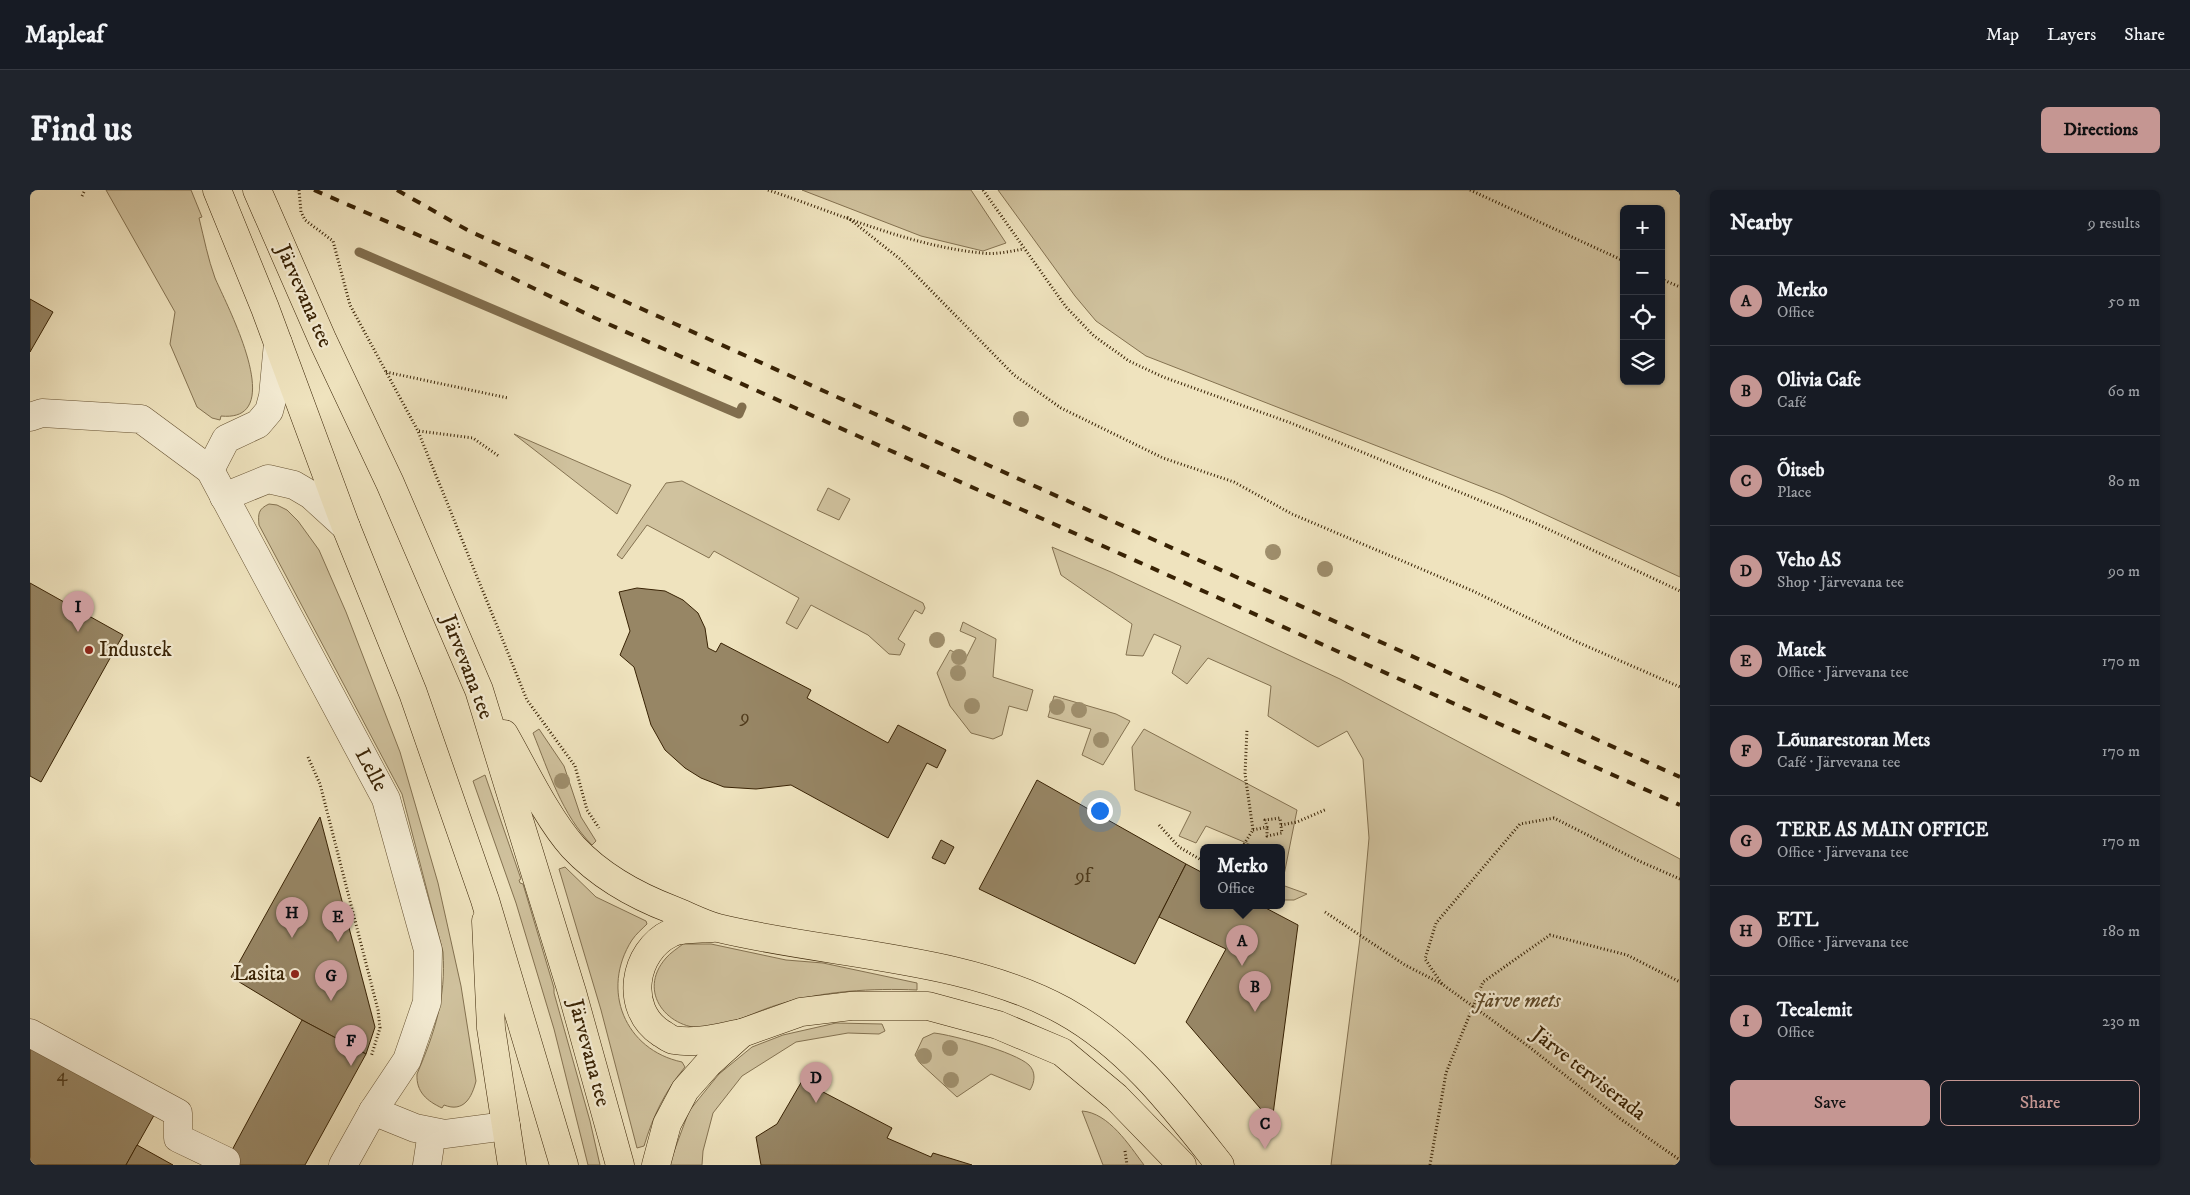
<!DOCTYPE html>
<meta charset="utf-8">
<style>
body{margin:0;font-family:"IM FELL DW Pica",serif;background:#20242c;color:#f1f3f6}
.controls{position:absolute;right:15px;top:15px;display:grid;overflow:hidden;border-radius:8px;box-shadow:0 1px 4px #0004}
.controls button{width:45px;height:45px;display:grid;place-items:center;padding:0;border:0;border-bottom:1px solid #363941;background:#171b24;color:#f1f3f6;font:25px sans-serif}
.you{position:absolute;left:1069px;top:620px;width:18px;height:18px;margin:-12px;border:4px solid #fff;border-radius:50%;background:#1a73e8;box-shadow:0 0 0 8px #1a73e833}
.badge{display:grid;place-items:center;width:32px;height:32px;border-radius:50%;background:#c59692;color:#111;font-size:16px;font-weight:700}
.pin{position:absolute;translate:-50% -41px;filter:drop-shadow(0 1px 2px #0008)}
.pin::after{content:'';position:absolute;top:26px;width:18px;height:15px;background:inherit;clip-path:polygon(0 0,100% 0,50% 100%)}
.popup{position:absolute;left:1170px;top:654px;width:85px;height:65px;box-sizing:border-box;display:grid;place-content:center;border-radius:8px;background:#171b24;filter:drop-shadow(0 1px 4px #0005);font-size:16px;white-space:nowrap;color:#9ea1a6}
.popup b{font-size:19px;color:#f1f3f6}
.popup::after{content:'';position:absolute;left:50%;top:100%;margin-left:-10px;border:10px solid transparent;border-top-color:#171b24}
.list{margin:0;padding:0;list-style:none}
h2{display:flex;justify-content:space-between;align-items:center;height:65px;margin:0;padding:0 20px;font-size:21px}
h2 small{font-size:16px;font-weight:400;color:#9ea1a6}
.list li{display:grid;grid-template-columns:32px 1fr auto;gap:15px;align-items:center;box-sizing:border-box;height:90px;padding:0 20px;border-top:1px solid #363941}
.list b{display:block;font-size:19px;white-space:nowrap}
.list p{margin:0;font-size:16px;white-space:nowrap;color:#9ea1a6}
.list em{font-size:16px;font-style:normal;color:#9ea1a6}
.actions{display:flex;gap:10px;padding:15px 20px}
.actions a{flex:1;padding:11px 0;border:1px solid #c59692;border-radius:8px;text-align:center;font-size:18px;color:#c59692}
.actions .main{background:#c59692;color:#111}
.icon{flex:none;width:28px;height:28px;fill:none;stroke:currentColor;stroke-width:2;stroke-linecap:round;stroke-linejoin:round}
.map{position:relative;flex:none;width:1650px;height:975px;overflow:hidden;border-radius:8px}
header{display:flex;align-items:center;gap:30px;box-sizing:border-box;height:70px;padding:0 25px;background:#171b24;border-bottom:1px solid #363941}
header strong{font-size:24px}
nav{display:flex;gap:28px;margin-inline-start:auto;font-size:18px}
.intro{display:flex;align-items:center;justify-content:space-between;box-sizing:border-box;height:120px;padding:0 30px}
h1{margin:0;font-size:35px}
.button{padding:12px 22px;border-radius:8px;background:#c59692;color:#111;font-size:18px;font-weight:700}
main{display:flex;gap:30px;padding:0 30px}
aside{flex:1;background:#171b24;border-radius:8px;box-shadow:0 1px 4px #0004}
.map>svg:first-child{display:block}
</style>
<header>
<strong>Mapleaf</strong>
<nav><a>Map</a><a>Layers</a><a>Share</a></nav>
</header>
<div class="intro"><h1>Find us</h1><a class="button">Directions</a></div>
<main>
<div class="map">
<svg width="1650" height="975" viewBox="0 0 1650 975">
<rect width="100%" height="100%" fill="#efe3be"/>
<filter id="stains"><feTurbulence type="fractalNoise" baseFrequency=".004" numOctaves="4"/><feColorMatrix values="0 0 0 0 .2 0 0 0 0 .09 0 0 0 0 .02 0 0 0 .5 -.17"/></filter>
<radialGradient id="worn" r=".72"><stop offset=".6" stop-color="#630" stop-opacity="0"/><stop offset="1" stop-color="#630" stop-opacity=".3"/></radialGradient>
<g fill="#d0c29e" stroke="#847251" fill-rule="evenodd">
<path d="M76 0H161L172 27 169 28C174 48 178 69 185 88 196 114 260 233 191 226L190 230 182 228 167 217 140 154 145 122Z"/>
<path d="M772 0H941L976 53 953 61 891 46Z"/>
<path d="M968 0H1650V387L1473 305 1116 166 1066 131 1045 106ZM1594 19H1631V191H1594Z"/>
<path d="M484 244 601 295 587 324Z"/>
<path d="M652 291 893 413 895 418 892 424 885 420 868 449 875 454 870 465 859 464 838 445 781 415 767 439 756 433 769 408 684 361 679 368 617 335 592 369 587 365 636 293Z"/>
<path d="M798 298 820 309 809 330 787 320Z"/>
<path d="M239 314 247 315 257 320 268 331 289 360 316 422 370 562 408 693 431 796 446 891C442 907 434 923 414 915L412 918C397 911 386 902 387 884 405 842 416 808 413 762L372 604 229 335C228 324 228 319 239 314Z"/>
<path d="M1022 357 1081 382 1310 489 1650 669V975H1301L1330 748 1339 648 1333 569 1317 541 1288 557 1238 526 1241 496 1178 468 1157 494 1142 483 1151 456 1124 444 1113 466 1096 465 1102 434 1031 385Z"/>
<path d="M933 432 966 449 963 487 1003 500 997 521 979 516 972 545 963 549 941 543 920 516 907 483 920 460 936 468 946 448 930 441Z"/>
<path d="M1024 506 1086 524 1100 531 1073 575 1052 565 1061 539 1018 527Z"/>
<path d="M509 539 534 576 551 627 566 651 562 655C532 625 519 582 503 543Z"/>
<path d="M1114 539 1267 620 1252 695 1277 704 1264 710H1251V657H1226L1176 636 1166 653 1149 646 1161 622 1105 600 1102 557Z"/>
<path d="M455 585 491 689 489 690 490 693 493 694 524 798V803L560 931 570 975H558L524 839 486 713 443 591Z"/>
<path d="M535 677 566 707 616 731 617 734C612 739 606 744 602 750 570 800 595 860 652 872L655 877C635 901 623 926 614 956L607 958 571 820 529 679Z"/>
<path d="M653 754H681L756 770 793 773 887 793V800C842 798 794 801 750 814 728 820 700 836 678 838 638 841 606 802 636 768 640 763 648 758 653 754Z"/>
<path d="M806 833 852 834 855 841 849 844 818 843 766 852 712 886 683 923 673 961 672 975H639L659 921 689 884 722 857 753 845Z"/>
<path d="M904 843C923 845 985 862 999 875 1006 882 1005 892 1000 900L961 884 927 907 890 873 885 865 893 848Z"/>
<path d="M1052 921C1079 923 1099 955 1114 975H1073Z"/>
</g>
<g fill="none" stroke-linecap="round" stroke-linejoin="round">
<path stroke="#816e4e" stroke-width="9" d="M329 62 709 224 712 217"/>
</g>
<g fill="#978665" stroke="#382204">
<path d="M0 109 23 122 0 162Z"/>
<path d="M0 393 93 445 11 592 0 586Z"/>
<path d="M607 398 635 401 653 410 668 423 675 438 678 458 686 462 691 453 781 500 777 508 858 553 868 535 916 560 907 578 897 573 858 648 761 595 726 599 694 597 671 588 655 578 635 560 621 535 604 477 590 465 600 441 589 402Z"/>
<path d="M1007 590 1156 674 1105 774 949 699Z"/>
<path d="M290 627 345 837 336 864 272 830 201 787Z"/>
<path d="M911 650 924 657 915 674 902 668Z"/>
<path d="M1156 674 1173 683V715H1230L1268 735 1242 932 1156 832 1196 759 1129 727Z"/>
<path d="M272 830 336 864 275 975H194Z"/>
<path d="M0 851 127 920 96 975H0Z"/>
<path d="M772 891 862 938 857 948 901 967 903 963 942 975H731L726 947 747 934Z"/>
<path d="M107 955 143 975H96Z"/>
</g>
<g fill="none" stroke-linecap="round" stroke-linejoin="round">
<g stroke="#665232" stroke-width="29">
<g id="minor">
<path d="M0 227 12 223 111 229 180 280 356 609 398 760 397 812 377 870 343 921 313 975"/>
<path d="M180 280 196 249 228 234 239 221 243 206 248 153"/>
<path d="M194 307 238 289 264 295 281 305 316 337"/>
<path d="M0 843 148 923V948L196 971"/>
<path d="M343 921 385 938 415 944 476 936"/>
<path d="M397 975 402 942"/>
</g>
</g>
<g stroke="#382204" stroke-width="29">
<path id="major" d="M456 731 461 838 482 975"/>
</g>
<g stroke="#382204" stroke-width="29">
<g id="highway">
<path d="M187 0 235 118 316 337 383 503 455 710 534 975"/>
<path d="M227 0 293 151 360 293 449 500 542 802 590 975"/>
<path d="M474 544C494 579 517 628 543 657 571 687 606 706 643 720 658 726 673 734 688 738 799 765 934 766 1034 821 1099 857 1145 918 1190 975"/>
<path d="M682 738C672 739 650 738 641 743 603 761 594 819 631 843 635 845 639 849 644 850 667 854 690 847 712 843"/>
<path d="M626 975 637 934 655 900 678 874 712 843 771 822 821 816H898L968 835 1032 862 1086 907 1152 975"/>
</g>
</g>
<g stroke="#382204" stroke-width="3" stroke-dasharray="1 2.5" stroke-linecap="butt">
<path d="M269 0 271 22 275 30 303 51 320 115 388 241 497 510 545 576 557 620 569 638"/>
<path d="M738 0C807 23 879 56 952 63 966 65 981 61 994 59"/>
<path d="M953 0 1036 117 1064 146 1099 171 1133 187 1261 233 1505 333 1650 401"/>
<path d="M1440 0 1594 71"/>
<path d="M52 6 55 0"/>
<path d="M817 27 870 69 984 185 1031 218 1133 268 1204 292 1262 324 1443 401 1545 451 1650 497"/>
<path d="M1631 89 1650 97"/>
<path d="M356 182 478 208"/>
<path d="M389 241 443 248 470 267"/>
<path d="M278 567 290 594 348 820 350 838 341 867"/>
<path d="M1129 635 1149 657 1173 671"/>
<path d="M1251 635 1267 632 1297 619"/>
<path d="M1223 640 1237 637 1235 630 1250 628 1252 643 1237 646V637"/>
<path d="M1212 657 1223 640 1215 584 1217 539"/>
<path d="M1650 689 1609 671 1524 628 1490 634 1406 733 1395 769 1412 794 1498 856 1592 930 1650 970"/>
<path d="M1295 722 1375 775 1412 794"/>
<path d="M1095 961 1097 975"/>
<path d="M1400 975 1416 883 1453 792 1520 745 1597 765 1650 792"/>
</g>
<use href="#minor" stroke="#f5edd5" stroke-width="28"/>
<use href="#major" stroke="#efe3be" stroke-width="28"/>
<use href="#highway" stroke="#efe3be" stroke-width="28"/>
<g stroke="#382204" stroke-width="4" stroke-dasharray="9 9" stroke-linecap="butt">
<path d="M284 0 441 68 565 128 1650 615"/>
<path d="M367 0 439 41 1650 587"/>
</g>
</g>
<g fill="#9f8f6d">
<circle cx="991" cy="229" r="8"/>
<circle cx="1243" cy="362" r="8"/>
<circle cx="1295" cy="379" r="8"/>
<circle cx="907" cy="450" r="8"/>
<circle cx="929" cy="467" r="8"/>
<circle cx="928" cy="483" r="8"/>
<circle cx="942" cy="516" r="8"/>
<circle cx="1027" cy="517" r="8"/>
<circle cx="1049" cy="520" r="8"/>
<circle cx="1071" cy="550" r="8"/>
<circle cx="532" cy="591" r="8"/>
<circle cx="920" cy="858" r="8"/>
<circle cx="894" cy="866" r="8"/>
<circle cx="921" cy="890" r="8"/>
</g>
<g fill="#8f2418" stroke="#f5edd5" stroke-width="2">
<circle cx="59" cy="460" r="5"/>
<circle cx="265" cy="784" r="5"/>
</g>
<g text-anchor="middle" dominant-baseline="central" stroke-width="4.5" stroke-linejoin="round" paint-order="stroke">
<g font-size="19" fill="#503b1c">
<text x="715" y="527">9</text>
<text x="1053" y="686">9f</text>
<text x="32" y="885">4</text>
</g>
<g font-size="21" fill="#382204" stroke="#f5edd5">
<text transform="translate(274 106) rotate(66)">Järvevana tee</text>
<text transform="translate(437 477) rotate(69)">Järvevana tee</text>
<text transform="translate(341 580) rotate(62)">Lelle</text>
<text transform="translate(559 863) rotate(75)">Järvevana tee</text>
<text transform="translate(1559 884) rotate(38)">Järve terviserada</text>
</g>
<g font-size="21" fill="#382204" stroke="#f5edd5" text-anchor="start">
<text x="69" y="460">Industek</text>
<text x="255" y="784" text-anchor="end">Lasita</text>
</g>
<g font-size="21" font-style="italic" fill="#5e4a2a" stroke="#f5edd5">
<text x="1486" y="811">Järve mets</text>
</g>
</g>
<rect width="100%" height="100%" filter="url(#stains)"/>
<rect width="100%" height="100%" fill="url(#worn)"/>
</svg>
<div class="controls">
<button>+</button>
<button>−</button>
<button><svg class="icon" aria-label="locate" viewBox="0 0 24 24"><circle cx="12" cy="12" r="6"/><path d="M12 2v4M12 18v4M2 12h4M18 12h4"/></svg></button>
<button><svg class="icon" aria-label="layers" viewBox="0 0 24 24"><path d="M12 4l9 5-9 5-9-5zM3 14l9 5 9-5"/></svg></button>
</div>
<div class="you"></div>
<div class="pin badge" style="left:1212px;top:776px">A</div>
<div class="popup"><b>Merko</b>Office</div>
<div class="pin badge" style="left:1225px;top:822px">B</div>
<div class="pin badge" style="left:1235px;top:959px">C</div>
<div class="pin badge" style="left:786px;top:913px">D</div>
<div class="pin badge" style="left:308px;top:752px">E</div>
<div class="pin badge" style="left:321px;top:876px">F</div>
<div class="pin badge" style="left:301px;top:811px">G</div>
<div class="pin badge" style="left:262px;top:748px">H</div>
<div class="pin badge" style="left:48px;top:442px">I</div>
</div>
<aside>
<h2>Nearby<small>9 results</small></h2>
<ul class="list">
<li><span class="badge">A</span><div><b>Merko</b><p>Office</p></div><em>50 m</em></li>
<li><span class="badge">B</span><div><b>Olivia Cafe</b><p>Café</p></div><em>60 m</em></li>
<li><span class="badge">C</span><div><b>Õitseb</b><p>Place</p></div><em>80 m</em></li>
<li><span class="badge">D</span><div><b>Veho AS</b><p>Shop · Järvevana tee</p></div><em>90 m</em></li>
<li><span class="badge">E</span><div><b>Matek</b><p>Office · Järvevana tee</p></div><em>170 m</em></li>
<li><span class="badge">F</span><div><b>Lõunarestoran Mets</b><p>Café · Järvevana tee</p></div><em>170 m</em></li>
<li><span class="badge">G</span><div><b>TERE AS MAIN OFFICE</b><p>Office · Järvevana tee</p></div><em>170 m</em></li>
<li><span class="badge">H</span><div><b>ETL</b><p>Office · Järvevana tee</p></div><em>180 m</em></li>
<li><span class="badge">I</span><div><b>Tecalemit</b><p>Office</p></div><em>230 m</em></li>
</ul>
<div class="actions"><a class="main">Save</a><a>Share</a></div>
</aside>
</main>
